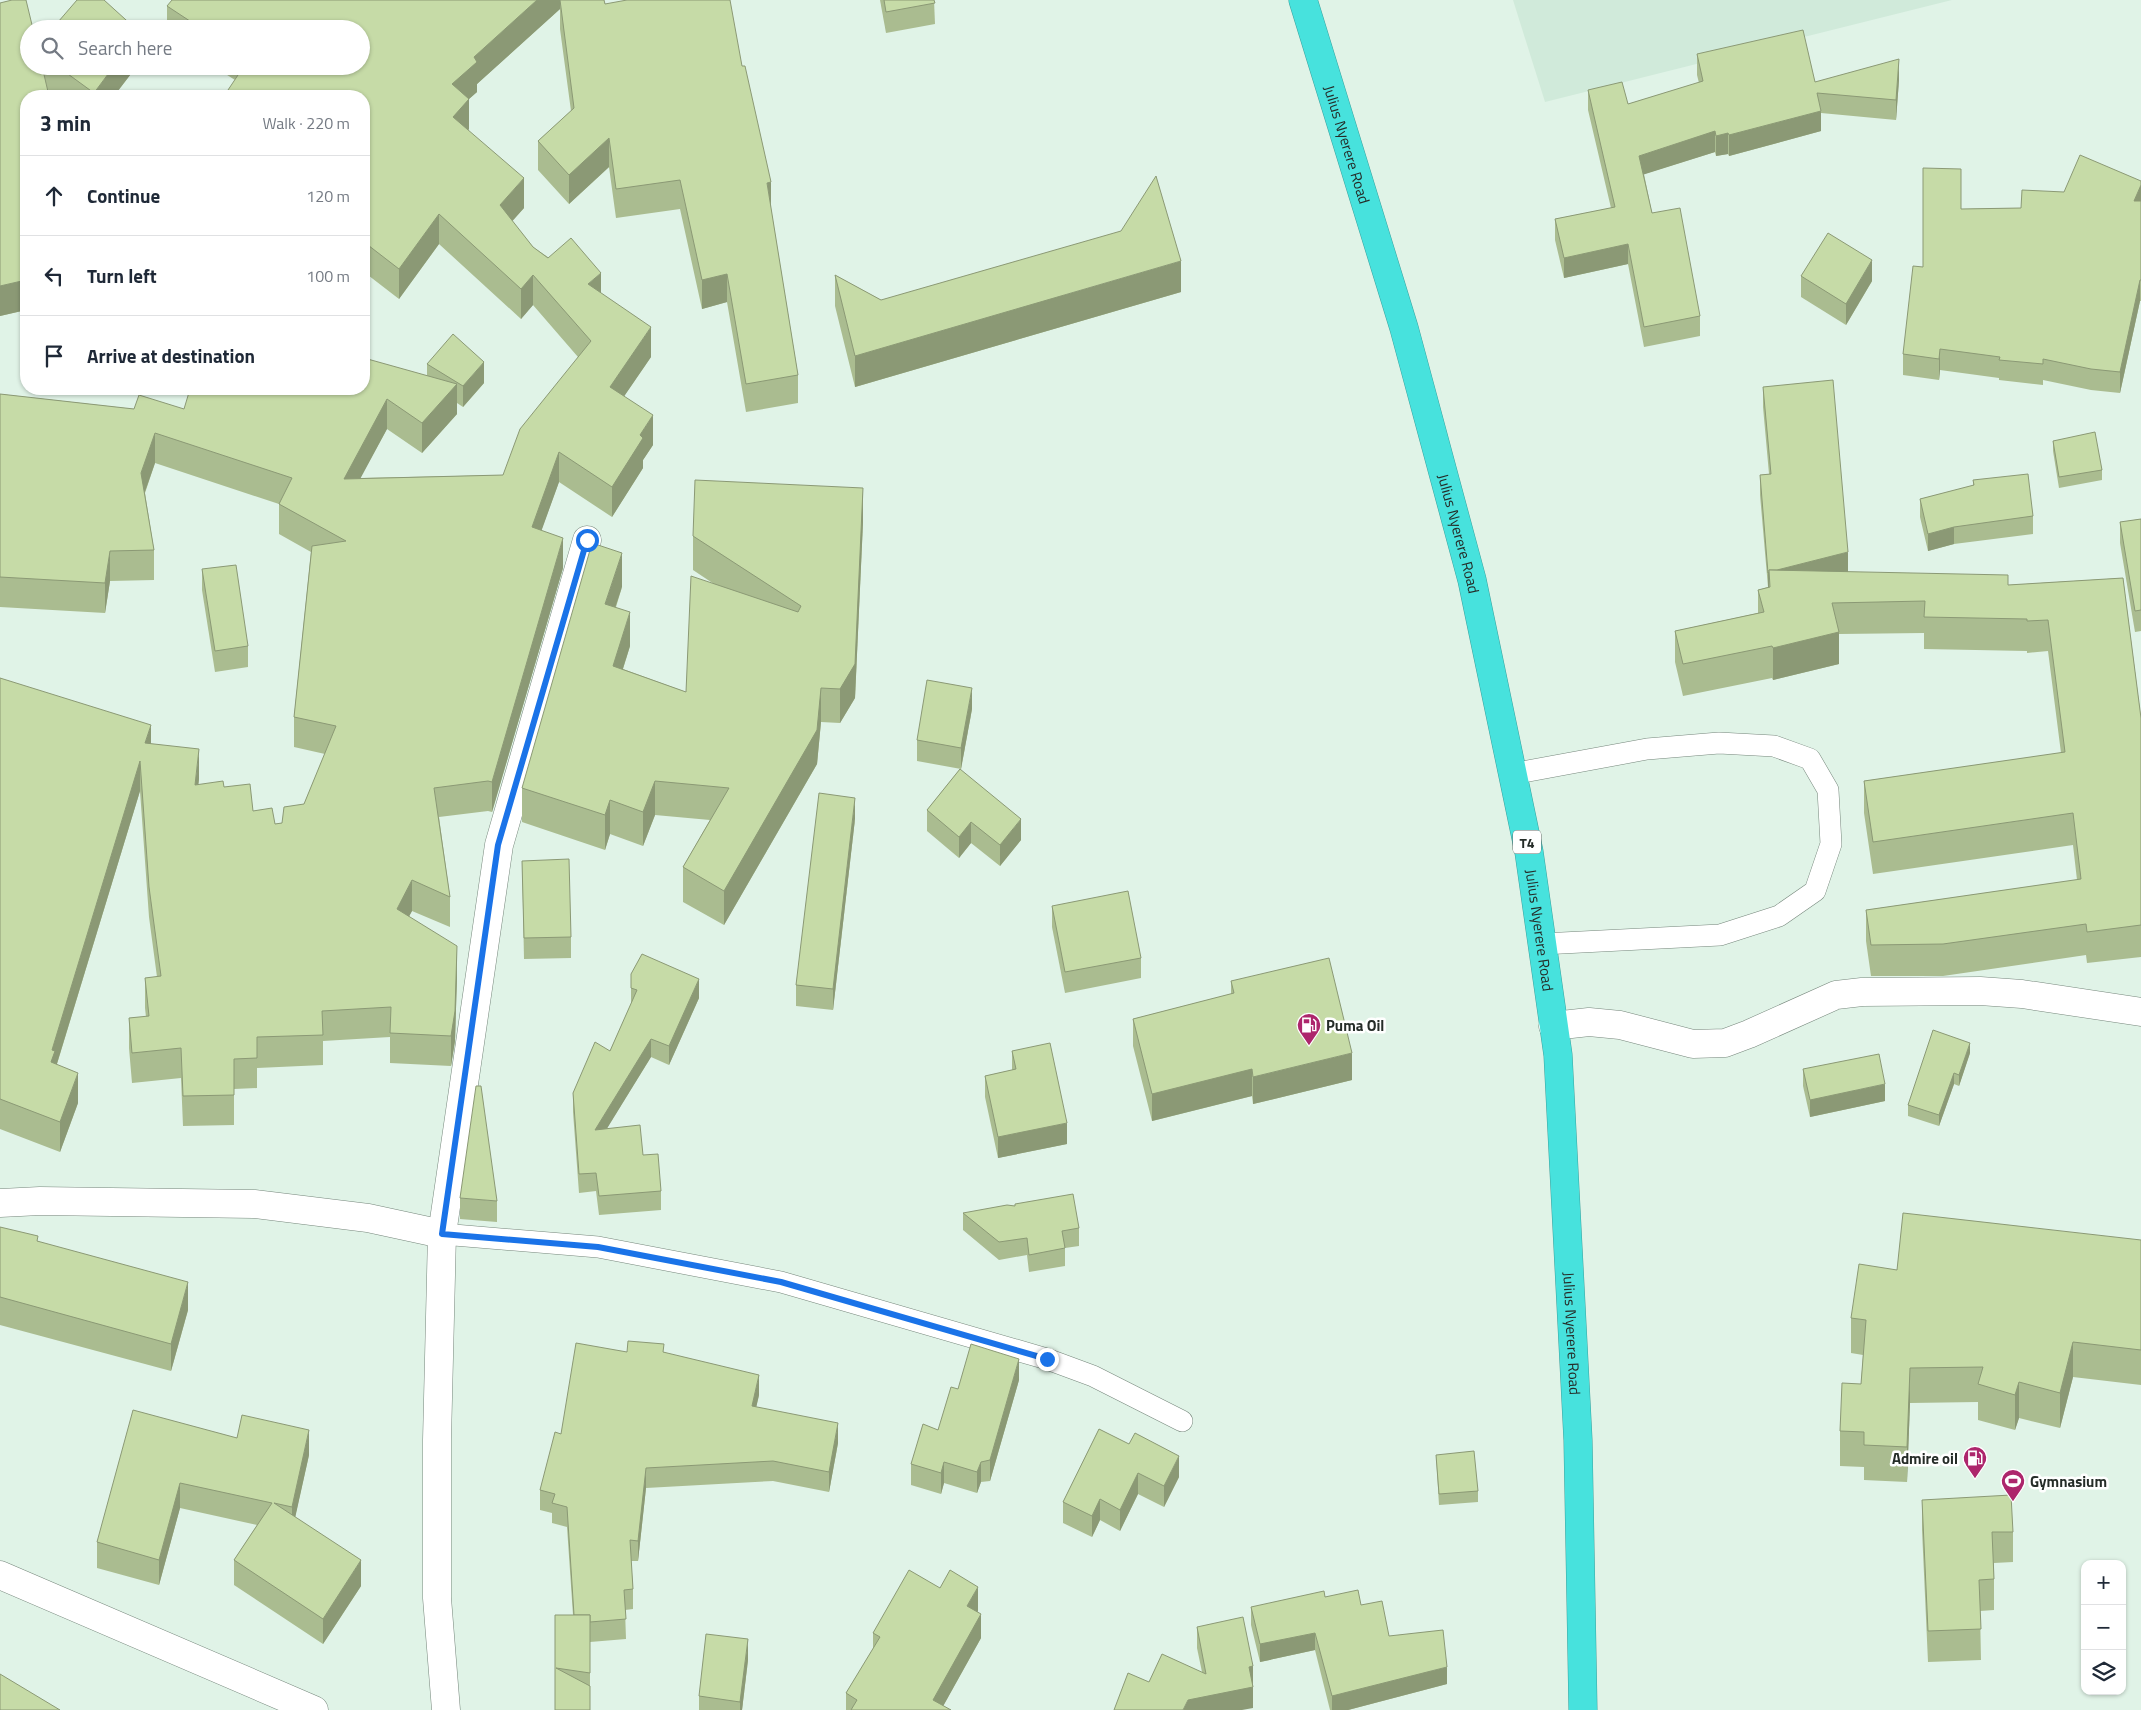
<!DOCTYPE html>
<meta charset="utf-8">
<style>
body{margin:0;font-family:"Titillium Web",sans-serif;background:#f2f2f3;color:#1f2937}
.controls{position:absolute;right:15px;bottom:15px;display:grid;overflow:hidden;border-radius:10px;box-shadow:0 1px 4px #0004}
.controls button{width:45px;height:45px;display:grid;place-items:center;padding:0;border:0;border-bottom:1px solid #e0e1e3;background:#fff;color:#1f2937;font:25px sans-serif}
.stop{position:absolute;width:15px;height:15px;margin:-11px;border:4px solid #1a73e8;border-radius:50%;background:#fff}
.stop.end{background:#1a73e8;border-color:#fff;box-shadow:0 1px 5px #0008}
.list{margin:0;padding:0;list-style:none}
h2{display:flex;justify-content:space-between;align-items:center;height:65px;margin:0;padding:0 20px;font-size:21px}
h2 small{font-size:16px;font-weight:400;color:#747a83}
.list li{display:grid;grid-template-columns:32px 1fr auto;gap:15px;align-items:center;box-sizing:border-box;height:80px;padding:0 20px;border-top:1px solid #e0e1e3}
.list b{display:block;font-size:19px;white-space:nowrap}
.list em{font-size:16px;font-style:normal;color:#747a83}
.icon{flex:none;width:28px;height:28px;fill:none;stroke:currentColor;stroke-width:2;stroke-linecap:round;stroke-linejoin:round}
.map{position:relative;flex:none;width:2141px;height:1710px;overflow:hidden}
.search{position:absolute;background:#fff;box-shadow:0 1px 4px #0004;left:20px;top:20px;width:350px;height:55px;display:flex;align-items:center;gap:12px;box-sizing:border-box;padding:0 18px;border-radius:28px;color:#747a83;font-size:19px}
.panel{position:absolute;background:#fff;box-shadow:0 1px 4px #0004;left:20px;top:90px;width:350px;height:305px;border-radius:20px}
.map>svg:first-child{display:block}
</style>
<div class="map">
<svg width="2141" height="1710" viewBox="0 0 2141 1710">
<rect width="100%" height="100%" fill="#e0f3e7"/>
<path fill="#d0eada" d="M1513 0H1952L1545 102Z"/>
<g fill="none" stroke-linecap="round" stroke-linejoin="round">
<g stroke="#76877c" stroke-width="22">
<g id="lane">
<path d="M1512 774 1647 749 1719 743 1774 746 1810 759 1828 790 1831 844 1815 891 1779 916 1720 935 1542 944"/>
<path d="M442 1234 598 1247 781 1282 1047 1359 1093 1376 1182 1421"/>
</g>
</g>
<g stroke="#76877c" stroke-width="29">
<g id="street">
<path d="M1553 1026 1589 1022 1620 1025 1693 1044 1725 1043 1749 1034 1836 995 1862 992 1980 991 2022 994 2141 1012"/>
<path d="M0 1203 40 1201 254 1204 368 1218 442 1234"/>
<path d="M0 1575 314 1710"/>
<path d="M446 1710 437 1598V1440L442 1234 499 845 587 540"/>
</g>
</g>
<g stroke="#3ba29e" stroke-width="29">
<g id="highway">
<path id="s1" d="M1303 0 1404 328 1472 580 1529 852 1558 1055 1578 1440 1583 1710"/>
</g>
</g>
<use href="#lane" stroke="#fff" stroke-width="21"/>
<use href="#street" stroke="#fff" stroke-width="28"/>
<use href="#highway" stroke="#47e2dd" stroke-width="28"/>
</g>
<g fill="#aabc90">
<path d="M604 0 605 4 742 66 771 209 798 375V403L746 412 727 302 702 309 680 209 616 218 609 167 569 204 538 170V141L571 111 560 29V9L477 84V92L469 99V129L468 130 524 208 512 221 533 247 601 293 651 357 624 396 653 445 643 460V468L612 517 559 482 541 531 563 568 492 812 488 811 439 817 450 897V927L412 911 409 916 457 976 455 1041 451 1066 390 1063V1037L323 1041V1065L257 1068V1088L234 1089V1125L183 1126 181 1078 132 1083 129 1048V1018L146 1017 145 1008V978L157 977 149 917 140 791 57 1064 78 1103 60 1152 0 1129V678L151 744 199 779 198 785 224 787 253 811 275 824 282 823 304 804 325 754 294 747V717L311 552 279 534V504L155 463 145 493 154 550V580L110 581 105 613 0 607V394L134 409H184L427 375V364L484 383 463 407 457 403V414L422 453 387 429 360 478 503 475 578 357 533 305 521 319 439 244 399 299 364 272V96L235 80 213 66H361V29H167V6Z"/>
<path d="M880 0H934L935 24 886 33Z"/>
<path d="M0 3 29 66H137L114 96H57L47 89 26 96V310L0 316Z"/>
<path d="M1697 54 1815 82 1899 80 1896 120 1821 113V131L1729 156 1728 154 1716 156 1715 152 1644 174 1652 213 1700 316V336L1644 347 1628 264 1564 278 1555 240V219L1611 208 1588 110V90L1628 104 1699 83 1697 75Z"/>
<path d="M2141 181V301H2140L2120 393 2091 390 2043 380V385L1999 380V378L1940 370 1939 380 1903 375V354L1923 267 1961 209 2021 208 2064 192Z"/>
<path d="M835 275 881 300 1181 292 855 387 835 306Z"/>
<path d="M1801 276 1872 281 1846 325 1801 297Z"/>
<path d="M1763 387 1848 572 2008 585 2123 578 2141 718V957L2087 963 2086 955 1943 976H1871L1866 941V910L2077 880 2073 845 1873 874 1864 813V781L2061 753 2048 651 2027 653V651L1924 649V633L1839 634V664L1773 680 1772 678 1683 696 1675 662V631L1758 613V590L1768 587 1760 495V475L1769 474 1763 407Z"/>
<path d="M2053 441 2102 470V480L2059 488 2053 451Z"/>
<path d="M1973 480 2033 516V534L1954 544 1928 551 1920 517V499L1973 486Z"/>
<path d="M2141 519V631L2135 632 2120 543V522Z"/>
<path d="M863 522 855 698 840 723 821 722 817 764 724 925 683 902V867L710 820 655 815 643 846 610 834 605 850 522 822V788L622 587 616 607 630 646 623 669 686 692 714 584 693 570V536Z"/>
<path d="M202 569 248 646V667L215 672 202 590Z"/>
<path d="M972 709 961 769 917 761V740Z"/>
<path d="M960 769 1021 840 1000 866 971 843 959 858 927 831V810Z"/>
<path d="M855 819 833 1010 796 1006V985Z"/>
<path d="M522 861 571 937V958L524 959Z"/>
<path d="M1052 906 1141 958V978L1065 993 1052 927Z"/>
<path d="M631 974 699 998 669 1065 651 1057 607 1128 643 1155 661 1191V1210L599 1215 596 1191 579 1193 573 1112V1093L610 1051 631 1004Z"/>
<path d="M1231 981 1352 1080 1253 1104 1252 1096 1152 1121 1133 1046V1019L1231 994Z"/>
<path d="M1012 1051 1067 1144 998 1158 985 1097V1076L1012 1070Z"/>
<path d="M1970 1053 1959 1086 1954 1084 1939 1126 1908 1116V1105Z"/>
<path d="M1803 1069 1885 1101 1810 1117 1803 1086Z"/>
<path d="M460 1198 497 1201V1222L460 1219Z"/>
<path d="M963 1213 1079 1228V1246L1065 1248V1266L1029 1272 1027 1255 999 1260 963 1230Z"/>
<path d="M0 1227 38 1241 188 1310 171 1371 0 1325Z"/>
<path d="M2141 1240V1385L2073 1377 2060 1428 2019 1418 2015 1430 1978 1420V1402L1910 1403 1907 1482 1864 1480V1467L1840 1466V1431L1861 1384 1863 1355 1851 1353V1318L1897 1270Z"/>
<path d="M627 1352H664L759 1395 756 1407 838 1443 829 1492 773 1481 646 1488 638 1561H631L633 1589V1609L625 1610 626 1639 590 1642V1710H555V1615H573L567 1527 552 1523V1513L540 1510V1490L561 1434Z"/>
<path d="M1019 1380 990 1481 981 1482 977 1493 944 1483 941 1494 911 1485V1464L938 1430 958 1389Z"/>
<path d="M1099 1429 1179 1477 1164 1507 1138 1494 1120 1531 1100 1520 1092 1537 1063 1523V1502Z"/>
<path d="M237 1438 309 1455 295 1517 361 1586 323 1644 234 1585V1560L257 1525 180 1508 159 1585 97 1568V1542Z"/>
<path d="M1436 1455 1478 1491V1502L1439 1505Z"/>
<path d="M1922 1500 2013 1532V1562L1994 1563V1610L1980 1611 1981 1660 1928 1662 1922 1530Z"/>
<path d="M1325 1597 1361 1605 1389 1636 1447 1684 1348 1710H1330L1315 1650 1260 1662 1251 1625V1607Z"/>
<path d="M978 1611 977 1612 981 1638 943 1706 951 1710H846V1693L873 1650V1633Z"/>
<path d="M1197 1627 1253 1666V1708L1202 1672 1197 1648Z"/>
<path d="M748 1660 742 1710H699V1696Z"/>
</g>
<g fill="#8b9975">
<path d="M537 0H570H560V9L477 84V92L469 99V129L453 147 452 84 474 57Z"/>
<path d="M1899 59V80L1896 120V100Z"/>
<path d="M114 66H137L114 96H94V93Z"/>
<path d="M1821 111V131L1729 156V135Z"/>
<path d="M1715 131V152L1639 176V156Z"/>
<path d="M1728 133V154L1716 156V136Z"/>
<path d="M609 138V167L569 204V175Z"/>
<path d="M524 178V208L500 235V205Z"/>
<path d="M771 182V211L767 183Z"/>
<path d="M2141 185V206L2134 201Z"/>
<path d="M439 214V244L399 299V269Z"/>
<path d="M1628 244V264L1564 278V258Z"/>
<path d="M1872 260V281L1846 325V304Z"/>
<path d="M1181 261V292L855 387V356Z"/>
<path d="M601 273V303L588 284Z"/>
<path d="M727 274V302L702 309V280Z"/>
<path d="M533 275V305L521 319V289Z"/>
<path d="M26 280V310L0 316V286Z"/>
<path d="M2140 280V301L2120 393V372Z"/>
<path d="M651 327V357L610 417V387Z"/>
<path d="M1940 349V370L1939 380V359Z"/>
<path d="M484 362V383L463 407V386Z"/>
<path d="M457 384V414L422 453V423Z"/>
<path d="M387 399V429L344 509V479Z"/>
<path d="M653 415V445L643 460V468L612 517V487L640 435Z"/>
<path d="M155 433V463L141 503V473Z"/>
<path d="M559 452V482L532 557V527Z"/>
<path d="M863 488V522L855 698 840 723V689Z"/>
<path d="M1954 527V544L1928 551V534Z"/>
<path d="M563 538V568L492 812V782Z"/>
<path d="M110 551V581L105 613V583Z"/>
<path d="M1848 552V572H1769Z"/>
<path d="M622 553V587L605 638V604Z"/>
<path d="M1768 573H1769V592L1768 593Z"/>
<path d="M630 612V646L613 700V666Z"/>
<path d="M1839 632V664L1773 680V648Z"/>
<path d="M821 688V722L817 764 724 925V891Z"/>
<path d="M972 688V709L961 769V748Z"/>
<path d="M151 725V755L145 743Z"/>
<path d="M199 749V779L195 815V785Z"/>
<path d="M140 761V791L55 1070 51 1062 52 1050Z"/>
<path d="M655 781V815L643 846V812Z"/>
<path d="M855 798V819L833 1010V989Z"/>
<path d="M610 800V834L605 850V815Z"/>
<path d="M1021 819V840L1000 866V845Z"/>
<path d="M971 822V843L959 858V837Z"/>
<path d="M412 880V911L397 939V909Z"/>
<path d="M457 946V976L455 1041 451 1066V1036Z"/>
<path d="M699 979V998L669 1065V1046Z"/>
<path d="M651 1039V1057L595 1148V1130Z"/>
<path d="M1970 1043V1053L1959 1086V1075Z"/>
<path d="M1352 1053V1080L1253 1104V1077Z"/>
<path d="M1252 1069V1096L1152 1121V1094Z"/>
<path d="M78 1073V1103L60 1152V1122Z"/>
<path d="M1954 1073V1084L1939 1126V1115Z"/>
<path d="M1885 1084V1101L1810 1117V1100Z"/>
<path d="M1067 1123V1144L998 1158V1137Z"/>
<path d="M188 1282V1310L171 1371V1344Z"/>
<path d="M2073 1342V1377L2060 1428V1393Z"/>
<path d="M1019 1359V1380L990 1481V1460Z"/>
<path d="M1910 1368V1403L1907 1482V1447Z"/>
<path d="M759 1375V1395L752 1426V1406Z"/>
<path d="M2019 1382V1418L2015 1430V1395Z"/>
<path d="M838 1423V1443L829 1492V1472Z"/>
<path d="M309 1430V1455L292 1532V1507Z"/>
<path d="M1179 1456V1477L1164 1507V1486Z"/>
<path d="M944 1462V1483L941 1494V1473Z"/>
<path d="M981 1462V1482L977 1493V1472Z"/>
<path d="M646 1468V1488L638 1561V1541Z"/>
<path d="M1138 1473V1494L1120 1531V1510Z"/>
<path d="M180 1483V1508L159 1585V1560Z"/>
<path d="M1100 1499V1520L1092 1537V1516Z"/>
<path d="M361 1560V1586L323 1644V1619Z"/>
<path d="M978 1587V1611L967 1630V1606Z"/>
<path d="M981 1614V1638L941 1710 933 1700Z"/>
<path d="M1315 1633V1650L1260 1662V1644Z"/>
<path d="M748 1639V1660L742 1710H740V1702Z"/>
<path d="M1253 1666V1708L1242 1710H1183L1188 1700 1249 1667Z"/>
<path d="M1447 1667V1684L1348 1710H1332V1696Z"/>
</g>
<g fill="#c6dba7" stroke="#8b9975">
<path d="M12 0H26L33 29H29V66H42L49 96H26V280L0 286V3Z"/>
<path d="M77 0H104L136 29H52Z"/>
<path d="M172 0H537L474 57 477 62 452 84 469 99 453 117 524 178 500 205 533 247 548 258 571 238 601 273 588 284 651 327 610 387 653 415 640 435 643 438 612 487 559 452 532 527 563 538 492 782 488 781 434 788 450 897 412 880 397 909 457 946 455 1011 451 1036 390 1033 391 1007 322 1011 323 1035 257 1037V1058L234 1059V1095L183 1096 181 1048 132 1053 129 1018 149 1016 145 978 161 976 149 887 140 761 52 1050 55 1051 51 1062 78 1073 60 1122 0 1099V678L151 725 145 743 199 749 195 785 223 781 224 787 250 784 253 811 272 808 275 824 282 823 284 807 304 804 336 726 294 717 312 546 346 541 279 504 292 478 155 433 141 473 154 550 110 551 105 583 0 577V394L134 409 139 395 184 409 190 389H364V358L457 384 422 423 387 399 344 479 503 475 520 429 591 341 533 275 521 289 439 214 399 269 364 242V96H224L244 66H361V29H202L167 6Z"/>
<path d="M560 0H604L605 4 627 0H730L742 66H745L771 182 767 183 798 375 746 384 727 274 702 280 680 180 616 189 609 138 569 175 538 141 574 108Z"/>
<path d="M884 0H934L935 3 886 12Z"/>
<path d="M1803 30 1815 82 1899 59 1896 100 1817 93 1821 111 1729 135 1728 133 1716 136 1715 131 1639 156 1652 213 1680 208 1700 316 1644 327 1628 244 1564 258 1555 219 1615 207 1588 90 1622 82 1628 104 1703 81 1697 54Z"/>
<path d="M57 66H114L94 93Z"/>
<path d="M2080 155 2141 181V185L2134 201H2141V280H2140L2120 372 2091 369 2043 359V364L1999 360 2000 357 1940 349 1939 359 1903 354 1913 266 1923 267V168L1961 169V209L2021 208 2022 190 2064 192Z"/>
<path d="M1156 176 1181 261 855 356 835 275 881 300 1121 231Z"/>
<path d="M1828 233 1872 260 1846 304 1801 276Z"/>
<path d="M453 334 484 362 463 386 427 364Z"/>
<path d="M1833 380 1848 552 1777 570H1769V572L1768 573 1760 475 1771 474 1763 387Z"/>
<path d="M2095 432 2102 470 2059 477 2053 441Z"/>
<path d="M2028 474 2033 516 1954 527 1928 534 1920 499 1974 485 1973 480Z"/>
<path d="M695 480 863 488 855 664 840 689 821 688 817 730 724 891 683 867 729 788 655 781 643 812 610 800 605 815 522 788 592 543 622 553 605 604 630 612 613 666 686 692 691 576 798 612 801 606 693 536Z"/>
<path d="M2141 519V610L2135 611 2120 522Z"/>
<path d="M236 565 248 646 215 651 202 569Z"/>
<path d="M1769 570 2008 575V585L2123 578 2141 718V925L2087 932 2086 924 1943 944 1871 945 1866 910 2081 879 2073 813 1873 842 1864 781 2065 752 2048 620 2027 621V619L1924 617 1925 601 1832 603 1839 632 1773 648 1772 646 1683 664 1675 631 1764 612 1758 590 1770 587Z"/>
<path d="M927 680 972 688 961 748 917 740Z"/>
<path d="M960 769 1021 819 1000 845 971 822 959 837 927 810Z"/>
<path d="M819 793 855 798 833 989 796 985Z"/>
<path d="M569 859 571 937 524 938 522 861Z"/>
<path d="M1128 891 1141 958 1065 972 1052 906Z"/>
<path d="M642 954 699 979 669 1046 651 1039 595 1130 640 1125 643 1155 658 1154 661 1191 599 1196 596 1173 579 1174 573 1093 595 1042 610 1051 637 990 631 988V974Z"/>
<path d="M1329 958 1352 1053 1253 1077 1252 1069 1152 1094 1133 1019 1234 993 1231 981Z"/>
<path d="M1933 1030 1970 1043 1959 1075 1954 1073 1939 1115 1908 1105Z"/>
<path d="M1050 1043 1067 1123 998 1137 985 1076 1016 1069 1012 1051Z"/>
<path d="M1879 1054 1885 1084 1810 1100 1803 1069Z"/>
<path d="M476 1086H481L497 1201 460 1198Z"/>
<path d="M1073 1194 1079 1228 1062 1231 1065 1248 1029 1255 1027 1238 999 1242 963 1213 1007 1205 1015 1206V1204Z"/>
<path d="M1903 1213 2141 1240V1350L2073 1342 2060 1393 2019 1382 2015 1395 1978 1384 1983 1367 1910 1368 1907 1447 1864 1445V1432L1840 1431 1842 1383 1861 1384 1866 1320 1851 1318 1859 1264 1897 1270Z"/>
<path d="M0 1227 38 1236 37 1241 188 1282 171 1344 0 1297Z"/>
<path d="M628 1341 664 1344 663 1352 759 1375 752 1406 838 1423 829 1472 773 1461 646 1468 638 1541 630 1540 633 1589 624 1590 626 1619 590 1622V1615H574L567 1507 552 1503 555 1494 540 1490 555 1432 561 1434 576 1343 627 1352Z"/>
<path d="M971 1344 1019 1359 990 1460 981 1462 977 1472 944 1462 941 1473 911 1464 923 1424 938 1430 951 1387 958 1389Z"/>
<path d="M133 1410 237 1438 242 1415 309 1430 292 1507 274 1503 361 1560 323 1619 234 1560 272 1503 180 1483 159 1560 97 1542Z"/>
<path d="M1099 1429 1129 1444 1135 1433 1179 1456 1164 1486 1138 1473 1120 1510 1100 1499 1092 1516 1063 1502Z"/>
<path d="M1474 1451 1478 1491 1439 1494 1436 1455Z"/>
<path d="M2011 1495 2013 1532H1992L1994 1579 1979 1580 1981 1629 1928 1631 1922 1500Z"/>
<path d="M909 1570 940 1588 950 1570 978 1587 967 1606 981 1614 933 1700 951 1710H851L857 1700 846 1693 880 1637 873 1633Z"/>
<path d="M1358 1590 1361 1605 1382 1601 1389 1636 1443 1630 1447 1667 1332 1696 1315 1633 1260 1644 1251 1607 1324 1591 1325 1597Z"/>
<path d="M555 1615H590V1673L556 1668 590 1686V1710H555Z"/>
<path d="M1243 1617 1253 1666 1249 1667 1253 1687 1188 1700 1183 1710H1114L1128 1673 1149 1682 1162 1654 1206 1674 1197 1627Z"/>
<path d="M706 1634 748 1639 740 1702 699 1696Z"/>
<path d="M0 1674 60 1710H0Z"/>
</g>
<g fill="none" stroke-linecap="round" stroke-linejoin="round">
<path stroke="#1a73e8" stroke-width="6" d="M587 540 498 845 442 1234 598 1247 781 1282 1047 1359"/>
</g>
<defs>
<g id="fuel-pin" transform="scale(1.25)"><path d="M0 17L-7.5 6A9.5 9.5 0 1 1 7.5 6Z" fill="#ad266c" stroke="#fff"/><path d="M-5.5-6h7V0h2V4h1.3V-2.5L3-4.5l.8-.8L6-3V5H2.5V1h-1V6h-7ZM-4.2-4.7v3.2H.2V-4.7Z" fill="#fff"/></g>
<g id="stadium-pin" transform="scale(1.25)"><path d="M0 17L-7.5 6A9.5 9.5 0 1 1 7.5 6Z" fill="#ad266c" stroke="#fff"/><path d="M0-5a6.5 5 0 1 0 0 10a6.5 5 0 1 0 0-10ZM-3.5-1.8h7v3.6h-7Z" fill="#fff"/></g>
</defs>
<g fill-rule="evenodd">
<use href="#fuel-pin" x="1309" y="1025"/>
<use href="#fuel-pin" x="1975" y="1458"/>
<use href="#stadium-pin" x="2013" y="1481"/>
</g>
<g text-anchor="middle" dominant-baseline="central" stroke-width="5" stroke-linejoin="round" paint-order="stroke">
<rect fill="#fff" stroke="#666b68" stroke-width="1" x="1513" y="830.5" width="28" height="23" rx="4"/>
<g font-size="14" font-weight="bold" fill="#252c28">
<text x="1527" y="842">T4</text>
</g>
<g font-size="15" fill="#252c28" stroke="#fff">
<text stroke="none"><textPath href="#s1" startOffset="151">Julius Nyerere Road</textPath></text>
<text stroke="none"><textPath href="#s1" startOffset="556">Julius Nyerere Road</textPath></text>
<text stroke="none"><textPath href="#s1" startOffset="961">Julius Nyerere Road</textPath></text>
<text stroke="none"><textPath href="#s1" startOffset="1366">Julius Nyerere Road</textPath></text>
</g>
<g font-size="15" font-weight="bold" fill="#252c28" stroke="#fff" text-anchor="start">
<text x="1326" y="1025">Puma Oil</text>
<text x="1958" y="1458" text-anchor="end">Admire oil</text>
<text x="2030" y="1481">Gymnasium</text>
</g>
</g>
</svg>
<div class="controls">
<button>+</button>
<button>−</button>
<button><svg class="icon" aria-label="layers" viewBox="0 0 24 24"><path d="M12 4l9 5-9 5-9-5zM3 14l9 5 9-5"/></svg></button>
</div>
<div class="stop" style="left:587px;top:540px"></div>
<div class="stop end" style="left:1047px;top:1359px"></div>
<div class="search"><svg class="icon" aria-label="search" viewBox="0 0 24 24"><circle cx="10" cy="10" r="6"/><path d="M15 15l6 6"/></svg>Search here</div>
<section class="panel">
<h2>3 min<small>Walk · 220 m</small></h2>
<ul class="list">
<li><svg class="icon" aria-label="ahead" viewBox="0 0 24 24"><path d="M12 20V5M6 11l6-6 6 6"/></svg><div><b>Continue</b></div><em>120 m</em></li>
<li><svg class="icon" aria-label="left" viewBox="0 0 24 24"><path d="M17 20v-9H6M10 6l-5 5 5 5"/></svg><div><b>Turn left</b></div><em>100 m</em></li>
<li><svg class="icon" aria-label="arrive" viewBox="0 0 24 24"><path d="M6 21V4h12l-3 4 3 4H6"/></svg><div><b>Arrive at destination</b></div></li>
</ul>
</section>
</div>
